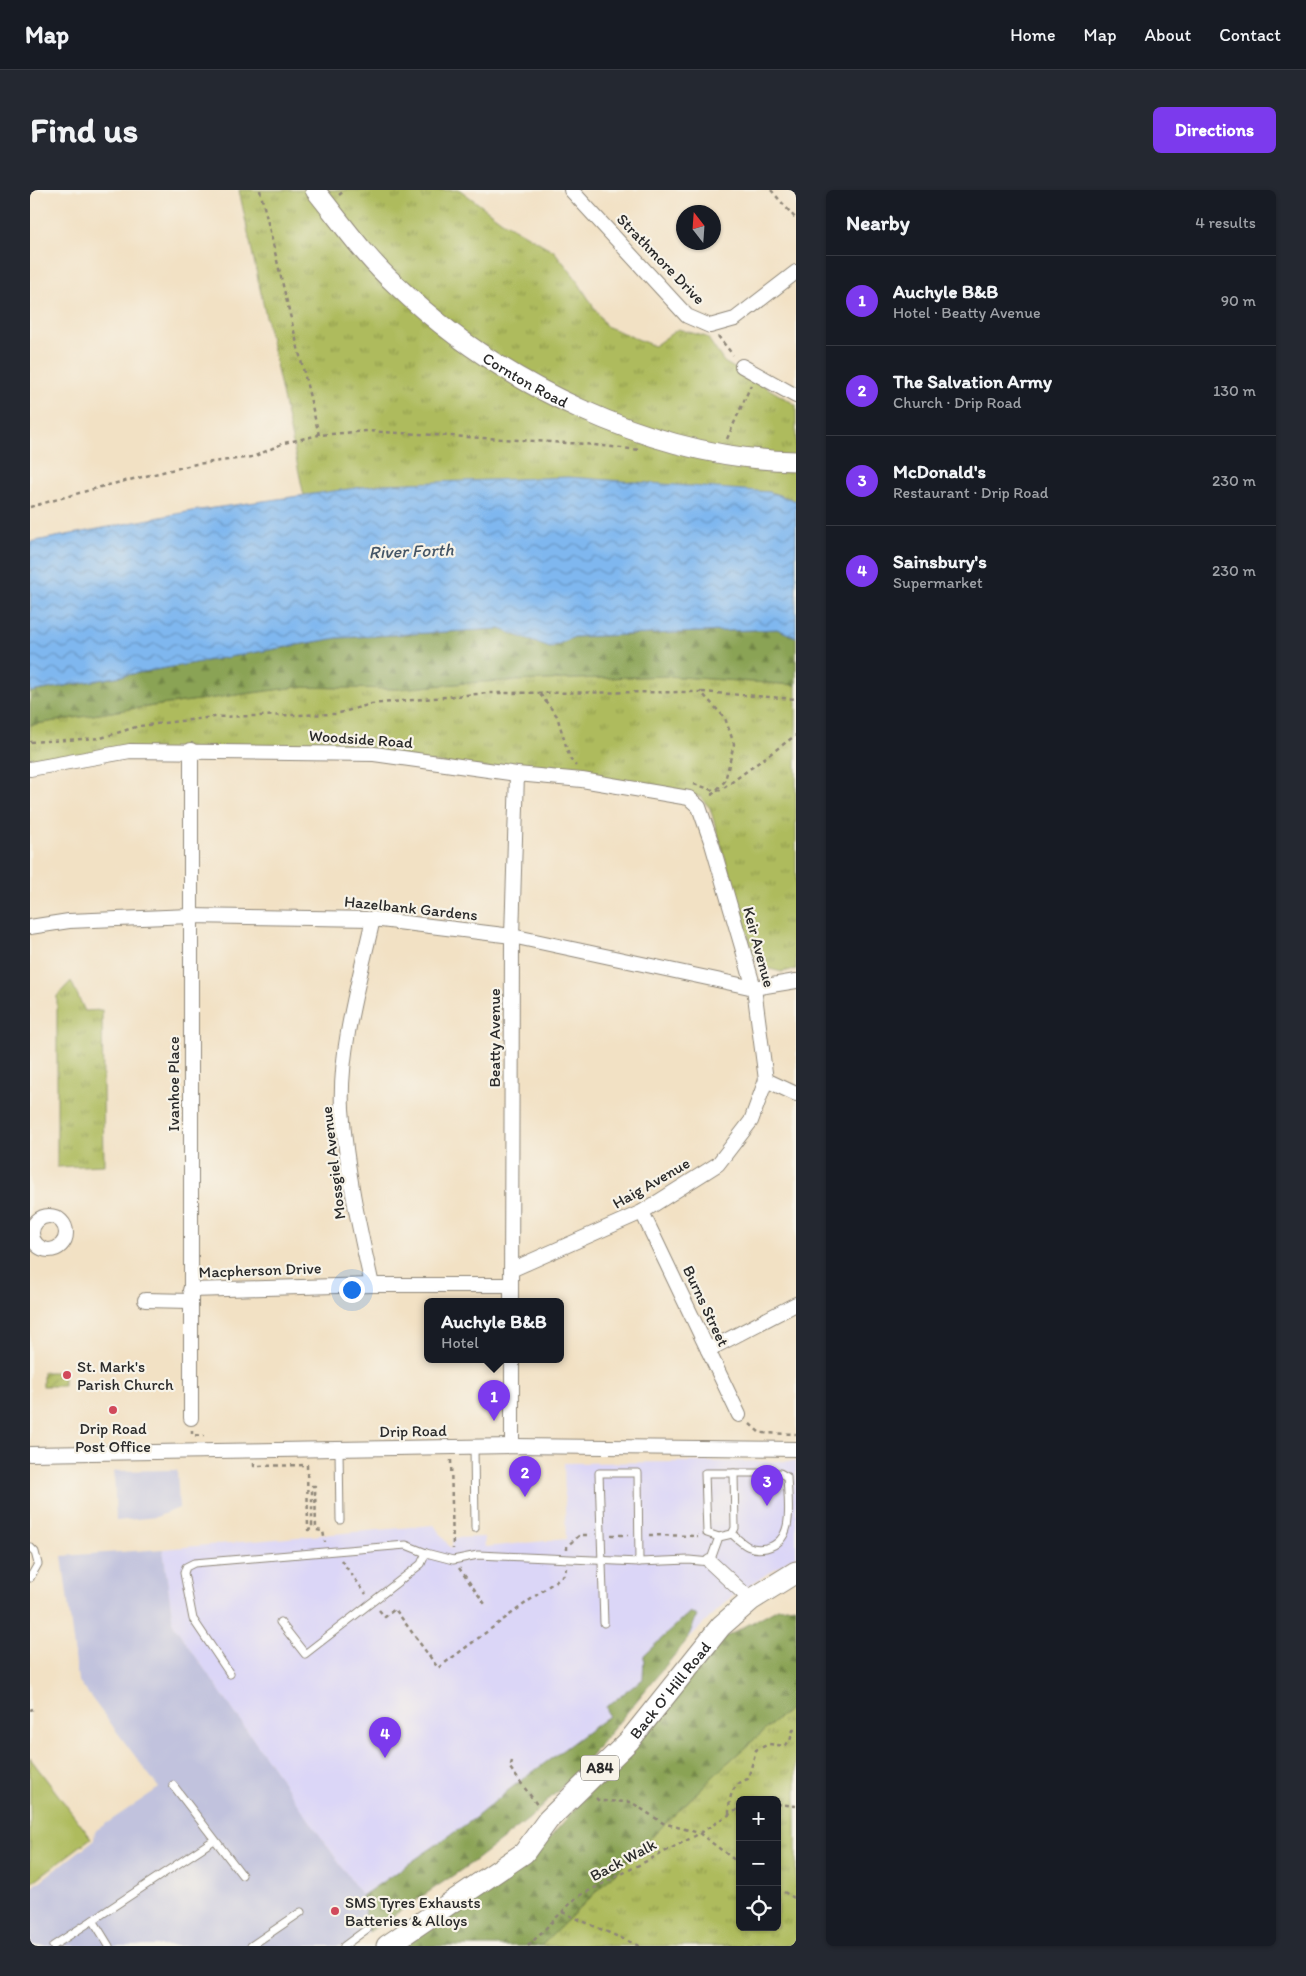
<!DOCTYPE html>
<meta charset="utf-8">
<style>
body{margin:0;font-family:Itim,sans-serif;background:#242831;color:#f1f3f6}
.controls{position:absolute;right:15px;bottom:15px;display:grid;overflow:hidden;border-radius:8px;box-shadow:0 1px 4px #0004}
.controls button{width:45px;height:45px;display:grid;place-items:center;padding:0;border:0;border-bottom:1px solid #363941;background:#171b24;color:#f1f3f6;font:25px sans-serif}
.compass{position:absolute;left:646px;top:15px;width:45px;height:45px;border-radius:50%;background:#171b24;box-shadow:0 1px 4px #0004;rotate:343deg}
.you{position:absolute;left:321px;top:1099px;width:18px;height:18px;margin:-12px;border:4px solid #fff;border-radius:50%;background:#1a73e8;box-shadow:0 0 0 8px #1a73e833}
.badge{display:grid;place-items:center;width:32px;height:32px;border-radius:50%;background:#7c3aed;color:#fff;font-size:16px;font-weight:700}
.pin{position:absolute;translate:-50% -41px;filter:drop-shadow(0 1px 2px #0008)}
.pin::after{content:'';position:absolute;top:26px;width:18px;height:15px;background:inherit;clip-path:polygon(0 0,100% 0,50% 100%)}
.popup{position:absolute;left:394px;top:1108px;width:140px;height:65px;box-sizing:border-box;display:grid;place-content:center;border-radius:8px;background:#171b24;filter:drop-shadow(0 1px 4px #0005);font-size:16px;white-space:nowrap;color:#9ea1a6}
.popup b{font-size:19px;color:#f1f3f6}
.popup::after{content:'';position:absolute;left:50%;top:100%;margin-left:-10px;border:10px solid transparent;border-top-color:#171b24}
.list{margin:0;padding:0;list-style:none}
h2{display:flex;justify-content:space-between;align-items:center;height:65px;margin:0;padding:0 20px;font-size:21px}
h2 small{font-size:16px;font-weight:400;color:#9ea1a6}
.list li{display:grid;grid-template-columns:32px 1fr auto;gap:15px;align-items:center;box-sizing:border-box;height:90px;padding:0 20px;border-top:1px solid #363941}
.list b{display:block;font-size:19px;white-space:nowrap}
.list p{margin:0;font-size:16px;white-space:nowrap;color:#9ea1a6}
.list em{font-size:16px;font-style:normal;color:#9ea1a6}
.icon{flex:none;width:28px;height:28px;fill:none;stroke:currentColor;stroke-width:2;stroke-linecap:round;stroke-linejoin:round}
.map{position:relative;flex:none;width:766px;height:1756px;overflow:hidden;border-radius:8px}
header{display:flex;align-items:center;gap:30px;box-sizing:border-box;height:70px;padding:0 25px;background:#171b24;border-bottom:1px solid #363941}
header strong{font-size:24px}
nav{display:flex;gap:28px;margin-inline-start:auto;font-size:18px}
.intro{display:flex;align-items:center;justify-content:space-between;box-sizing:border-box;height:120px;padding:0 30px}
h1{margin:0;font-size:35px}
.button{padding:12px 22px;border-radius:8px;background:#7c3aed;color:#fff;font-size:18px;font-weight:700}
main{display:flex;gap:30px;padding:0 30px}
aside{flex:1;background:#171b24;border-radius:8px;box-shadow:0 1px 4px #0004}
.map>svg:first-child{display:block}
</style>
<header>
<strong>Map</strong>
<nav><a>Home</a><a>Map</a><a>About</a><a>Contact</a></nav>
</header>
<div class="intro"><h1>Find us</h1><a class="button">Directions</a></div>
<main>
<div class="map">
<svg width="766" height="1756" viewBox="0 0 766 1756">
<defs>
<pattern id="grass-tufts" width="24" height="20" patternUnits="userSpaceOnUse" patternTransform="scale(1.25)"><rect width="24" height="20" fill="#aebb5d"/><path d="M3 7l-1-3M5 7V3M7 7l1-3M15 17l-1-3M17 17v-4M19 17l1-3" fill="none" stroke="#8e984d"/></pattern>
<pattern id="forest-firs" width="22" height="20" patternUnits="userSpaceOnUse" patternTransform="scale(1.25)"><rect width="22" height="20" fill="#8aa354"/><path d="M5 1l3.5 6h-7zM16 11l3.5 6h-7z" fill="#718546"/></pattern>
<pattern id="garden-furrows" width="10" height="10" patternUnits="userSpaceOnUse" patternTransform="scale(1.25)"><rect width="10" height="10" fill="#aebb5d"/><path d="M-1 1l2-2M0 10L10 0M9 11l2-2" fill="none" stroke="#8e984d"/></pattern>
<pattern id="water-waves" width="16" height="10" patternUnits="userSpaceOnUse" patternTransform="scale(1.25)"><rect width="16" height="10" fill="#7fb7ef"/><path d="M0 5q4-4 8 0t8 0" fill="none" stroke="#6895c2"/></pattern>
</defs>
<rect width="100%" height="100%" fill="#f7f3e8"/>
<filter id="ink" filterUnits="userSpaceOnUse"><feTurbulence type="fractalNoise" baseFrequency=".02" numOctaves="2"/><feDisplacementMap in="SourceGraphic" scale="10" xChannelSelector="R" yChannelSelector="G"/><feConvolveMatrix kernelMatrix="1 2 1 2 8 2 1 2 1" color-interpolation-filters="sRGB"/></filter>
<filter id="wash" filterUnits="userSpaceOnUse"><feTurbulence type="fractalNoise" baseFrequency=".0096" numOctaves="4" result="noise"/><feDisplacementMap in="SourceGraphic" scale="20" xChannelSelector="R" yChannelSelector="G"/><feGaussianBlur stdDeviation="1.12" result="paint"/><feColorMatrix in="noise" values="0 0 0 0 0 0 0 0 0 0 0 0 0 0 0 0 0 1.4 0 .05"/><feComposite in="paint" operator="in"/></filter>
<g filter="url(#wash)">
<rect width="100%" height="100%" fill="#f2e1c4"/>
<path fill="#dbd6f7" d="M766 1271V1365L700 1408 657 1450 549 1580 500 1628 365 1702 332 1706 143 1434 133 1359 404 1335 421 1359 423 1348 454 1347 455 1357 536 1349 534 1273Z"/>
<g fill="#c1c2dd">
<path d="M147 1280 149 1318 126 1327 86 1331 84 1281Z"/>
<path d="M133 1359 143 1434 332 1706 339 1742 324 1756H0V1699L64 1650 65 1641 129 1598 48 1490 32 1366Z"/>
</g>
<g fill="url(#grass-tufts)" stroke="#6c7344" fill-rule="evenodd">
<path d="M209 0H430L472 31 524 61 544 86 576 136 624 156 648 139 677 147 694 172 766 215V311L740 302 354 294 274 306Z"/>
<path d="M637 486 766 495V779L752 782 732 777 723 763 680 618 670 607 607 594 252 556 0 574V535L100 519 267 497 368 499 448 492Z"/>
<path d="M41 791 55 821 72 820 74 975 27 977V806Z"/>
<path d="M766 1513V1756H511L696 1574ZM710 1610H747V1737H710Z"/>
</g>
<g fill="url(#forest-firs)" stroke="#5a6740">
<path d="M471 439 520 458 544 447 747 439 766 447V495L637 486 448 492 368 499 267 497 100 519 0 535V502L307 448Z"/>
<path d="M766 1416V1513L696 1574 511 1756H373L504 1666 694 1448 748 1418Z"/>
<path d="M660 1422 667 1426 657 1450 549 1580 500 1628 443 1672 339 1742 332 1706 445 1628 481 1598 579 1526 576 1517 613 1489 614 1465Z"/>
</g>
<path fill="url(#garden-furrows)" stroke="#6c7344" d="M13 1182H29L30 1187H34V1196H13Z"/>
<path fill="#aebb5d" stroke="#6c7344" d="M0 1568 61 1648 0 1694Z"/>
<path fill="url(#water-waves)" stroke="#55718d" d="M538 287 740 302 766 311V447L747 439 544 447 520 458 470 439 307 448 0 502V352L162 321 354 294Z"/>
</g>
<g filter="url(#ink)">
<g fill="none" stroke-linecap="round" stroke-linejoin="round">
<g stroke="#8e8678" stroke-width="9">
<g id="service">
<path d="M444 1257 445 1338"/>
<path d="M309 1260 310 1330"/>
<path d="M702 1344C714 1355 720 1361 736 1358 766 1351 758 1313 757 1287L750 1283H704"/>
<path d="M0 1357 5 1362 8 1374 0 1388"/>
<path d="M250 1432 275 1464 391 1374 396 1363 423 1370 448 1365 609 1372 659 1370 680 1372 689 1347 677 1343 675 1283H704L705 1338 702 1344 689 1347"/>
<path d="M574 1433 569 1283H608L609 1372"/>
<path d="M200 1484 163 1429 154 1383 156 1377 164 1373 376 1355 396 1363"/>
<path d="M143 1595 212 1685"/>
<path d="M23 1756 63 1730"/>
<path d="M79 1756 63 1730 184 1650"/>
<path d="M221 1756 271 1722"/>
<path d="M314 1756 337 1739"/>
</g>
</g>
<g stroke="#8e8678" stroke-width="16">
<g id="minor">
<path d="M541 0 657 126 680 136 705 129 766 82"/>
<path d="M712 176 766 206"/>
<path d="M0 579 100 561 344 564 487 584 552 590 659 608 669 617 682 654 724 798 736 890 766 904"/>
<path d="M0 737 39 731 160 726 343 729 482 746 724 798 766 791"/>
<path d="M612 1022 709 1225"/>
<circle cx="19" cy="1043" r="17"/>
<path d="M481 1080 612 1022 688 974 721 931 736 890"/>
<path d="M342 1095C329 1037 316 978 312 919 309 859 330 787 343 729"/>
<path d="M160 1100 342 1095H481"/>
<path d="M115 1110 160 1111"/>
<path d="M481 1112 482 746 487 584"/>
<path d="M678 1160 766 1114"/>
<path d="M482 1170V1256"/>
<path d="M161 1228V560"/>
<path d="M0 1264 482 1256 766 1259"/>
<path d="M680 1372 721 1410"/>
</g>
</g>
<g stroke="#8e8678" stroke-width="21">
<g id="secondary">
<path id="s1" d="M285 0C311 32 335 67 366 95 468 193 623 269 766 271"/>
</g>
</g>
<g stroke="#8e8678" stroke-width="23">
<g id="primary">
<path id="s2" d="M357 1756 494 1663 518 1630 599 1551 691 1436 721 1410 766 1382"/>
</g>
</g>
<g stroke="#8e8678" stroke-width="2.5" stroke-dasharray="4 4" stroke-linecap="butt">
<path d="M230 0 289 245 337 241 555 254 610 260"/>
<path d="M741 0 766 29"/>
<path d="M309 5 315 0"/>
<path d="M688 146 703 165"/>
<path d="M697 249 721 195"/>
<path d="M0 317 74 296 166 274 223 267 254 253 289 245"/>
<path d="M672 502 766 509"/>
<path d="M510 504 527 526 540 569 546 576"/>
<path d="M0 552 71 548 109 536 184 527 306 524 341 514 458 503 671 502 695 528 704 554 695 591 679 608"/>
<path d="M664 594 686 601 691 600 766 545"/>
<path d="M720 1234 730 1243 766 1244"/>
<path d="M162 1240V1245L174 1246"/>
<path d="M421 1270 423 1359"/>
<path d="M224 1273V1276L277 1275 278 1340 282 1339V1296H285L286 1340 293 1341 295 1352"/>
<path d="M581 1345H598"/>
<path d="M619 1345 668 1346"/>
<path d="M537 1360V1356L550 1345H561"/>
<path d="M311 1370 336 1404"/>
<path d="M429 1378 455 1414"/>
<path d="M349 1420 355 1427 365 1419 408 1478 535 1384 536 1378"/>
<path d="M0 1520 3 1519"/>
<path d="M482 1571 480 1578 508 1616"/>
<path d="M566 1608 569 1611 601 1612 633 1633 669 1643 710 1674"/>
<path d="M747 1614 766 1616"/>
<path d="M699 1624C699 1608 701 1594 718 1589L726 1560 739 1554 754 1556 760 1551 763 1540H766"/>
<path d="M747 1698 766 1709"/>
<path d="M532 1722 609 1756"/>
<path d="M498 1756 547 1707 665 1646 710 1618"/>
</g>
<use href="#service" stroke="#fff" stroke-width="7"/>
<use href="#minor" stroke="#fff" stroke-width="14"/>
<use href="#secondary" stroke="#fff" stroke-width="19"/>
<use href="#primary" stroke="#fff" stroke-width="21"/>
</g>
</g>
<g fill="#d1495b" stroke="#f7f3e8" stroke-width="2">
<circle cx="37" cy="1185" r="5"/>
<circle cx="83" cy="1220" r="5"/>
<circle cx="305" cy="1721" r="5"/>
</g>
<g text-anchor="middle" dominant-baseline="central" stroke-width="4.5" stroke-linejoin="round" paint-order="stroke">
<rect fill="#f7f3e8" stroke="#686764" stroke-width="1" x="551" y="1565.5" width="38" height="25" rx="4"/>
<g font-size="15" font-weight="bold" fill="#2b2b2b">
<text x="570" y="1578">A84</text>
</g>
<g font-size="16" fill="#2b2b2b" stroke="#f7f3e8">
<text transform="translate(631 69) rotate(46)">Strathmore Drive</text>
<text stroke="none"><textPath href="#s1" startOffset="286">Cornton Road</textPath></text>
<text transform="translate(331 549) rotate(4)">Woodside Road</text>
<text transform="translate(381 718) rotate(6)">Hazelbank Gardens</text>
<text transform="translate(729 757) rotate(75)">Keir Avenue</text>
<text transform="translate(464 848) rotate(-90)">Beatty Avenue</text>
<text transform="translate(143 894) rotate(-90)">Ivanhoe Place</text>
<text transform="translate(303 973) rotate(-97)">Mossgiel Avenue</text>
<text transform="translate(621 993) rotate(-30)">Haig Avenue</text>
<text transform="translate(230 1080) rotate(-2)">Macpherson Drive</text>
<text transform="translate(676 1116) rotate(65)">Burns Street</text>
<text transform="translate(383 1241) rotate(-1)">Drip Road</text>
<text stroke="none"><textPath href="#s2" startOffset="385">Back O' Hill Road</textPath></text>
<text transform="translate(593 1670) rotate(-28)">Back Walk</text>
</g>
<g font-size="16" fill="#2b2b2b" stroke="#f7f3e8" text-anchor="start">
<text x="47" y="1176">St. Mark's<tspan x="47" dy="18">Parish Church</tspan></text>
<text x="83" y="1238" text-anchor="middle">Drip Road<tspan x="83" dy="18">Post Office</tspan></text>
<text x="315" y="1712">SMS Tyres Exhausts<tspan x="315" dy="18">Batteries &amp; Alloys</tspan></text>
</g>
<g font-size="18" font-style="italic" fill="#456" stroke="#f7f3e8">
<text transform="translate(381 361) rotate(-2)">River Forth</text>
</g>
</g>
</svg>
<div class="controls">
<button>+</button>
<button>−</button>
<button><svg class="icon" aria-label="locate" viewBox="0 0 24 24"><circle cx="12" cy="12" r="6"/><path d="M12 2v4M12 18v4M2 12h4M18 12h4"/></svg></button>
</div>
<svg class="compass" viewBox="-18 -18 36 36"><path d="M0-13l5 13h-10z" fill="#e53935"/><path d="M0 13l5-13h-10z" fill="#9ea1a6"/></svg>
<div class="you"></div>
<div class="pin badge" style="left:464px;top:1231px">1</div>
<div class="popup"><b>Auchyle B&amp;B</b>Hotel</div>
<div class="pin badge" style="left:495px;top:1307px">2</div>
<div class="pin badge" style="left:737px;top:1316px">3</div>
<div class="pin badge" style="left:355px;top:1568px">4</div>
</div>
<aside>
<h2>Nearby<small>4 results</small></h2>
<ul class="list">
<li><span class="badge">1</span><div><b>Auchyle B&amp;B</b><p>Hotel · Beatty Avenue</p></div><em>90 m</em></li>
<li><span class="badge">2</span><div><b>The Salvation Army</b><p>Church · Drip Road</p></div><em>130 m</em></li>
<li><span class="badge">3</span><div><b>McDonald's</b><p>Restaurant · Drip Road</p></div><em>230 m</em></li>
<li><span class="badge">4</span><div><b>Sainsbury's</b><p>Supermarket</p></div><em>230 m</em></li>
</ul>
</aside>
</main>
